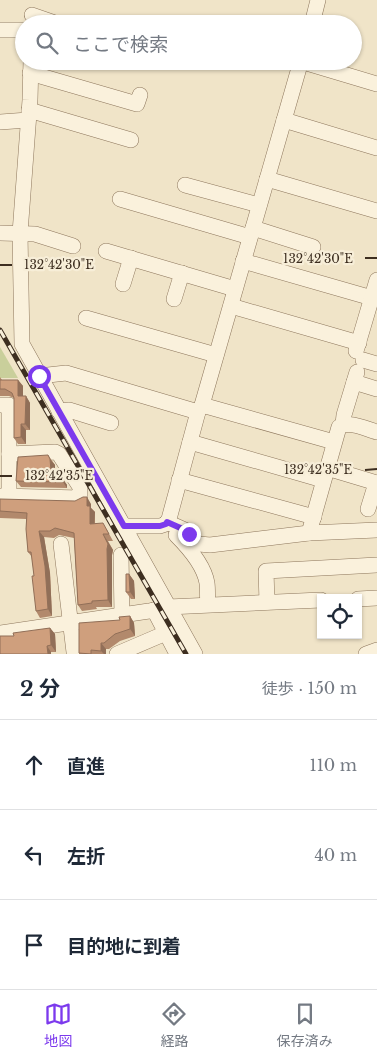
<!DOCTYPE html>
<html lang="ja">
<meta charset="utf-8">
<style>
body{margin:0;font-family:"Libre Baskerville","Noto Sans JP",serif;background:#f2f2f3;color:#1f2937}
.controls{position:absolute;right:15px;bottom:15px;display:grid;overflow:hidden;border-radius:0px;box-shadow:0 1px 4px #0004}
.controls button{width:45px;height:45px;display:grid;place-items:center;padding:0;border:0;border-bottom:1px solid #e0e1e3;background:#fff;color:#1f2937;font:25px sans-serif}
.stop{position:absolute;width:15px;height:15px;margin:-11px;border:4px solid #7c3aed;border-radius:50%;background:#fff}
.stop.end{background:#7c3aed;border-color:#fff;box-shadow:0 1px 5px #0008}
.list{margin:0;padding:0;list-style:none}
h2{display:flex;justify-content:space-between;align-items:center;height:65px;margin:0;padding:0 20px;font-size:21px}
h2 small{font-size:16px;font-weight:400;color:#747a83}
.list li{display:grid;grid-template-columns:32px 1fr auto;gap:15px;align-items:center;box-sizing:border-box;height:90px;padding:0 20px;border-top:1px solid #e0e1e3}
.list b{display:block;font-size:19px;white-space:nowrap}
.list em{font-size:16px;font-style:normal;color:#747a83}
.icon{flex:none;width:28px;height:28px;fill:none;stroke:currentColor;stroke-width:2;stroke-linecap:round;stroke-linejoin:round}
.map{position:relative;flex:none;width:377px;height:654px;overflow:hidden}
.search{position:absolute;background:#fff;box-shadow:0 1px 4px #0004;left:15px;right:15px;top:15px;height:55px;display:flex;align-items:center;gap:12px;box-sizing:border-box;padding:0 18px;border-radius:28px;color:#747a83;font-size:19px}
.sheet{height:335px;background:#fff}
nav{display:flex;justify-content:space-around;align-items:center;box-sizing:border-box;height:70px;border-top:1px solid #e0e1e3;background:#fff;font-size:14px;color:#747a83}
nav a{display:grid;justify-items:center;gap:2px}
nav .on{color:#7c3aed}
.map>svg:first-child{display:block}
</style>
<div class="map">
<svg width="377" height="654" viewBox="0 0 377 654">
<rect width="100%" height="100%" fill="#f0e4c8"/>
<path fill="#c9cf9b" d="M0 347 18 378H0Z"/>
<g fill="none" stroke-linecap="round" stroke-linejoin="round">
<g stroke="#8d765c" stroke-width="16">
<g id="minor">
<path d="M32 15 58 24"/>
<path d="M172 24H173"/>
<path d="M312 24 318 0"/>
<path d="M0 30H24"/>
<path d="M31 61 30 100 20 233 22 344 195 654"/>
<path d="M300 61 377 84"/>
<path d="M30 73 137 104 140 95"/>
<path d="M29 110 131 140"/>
<path d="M284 120 377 148"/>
<path d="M0 122 28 120"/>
<path d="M267 179 377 211"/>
<path d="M185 185 259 205"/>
<path d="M120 199 250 237"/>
<path d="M253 228 313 247"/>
<path d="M0 233 35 234 73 246"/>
<path d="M106 251 235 289"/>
<path d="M243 261 372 298"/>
<path d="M123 284 131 258"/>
<path d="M174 299 182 273"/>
<path d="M231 306 359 343"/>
<path d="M86 318 216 355"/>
<path d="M356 351 377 280"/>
<path d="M363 360 377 364"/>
<path d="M39 376 66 373 198 412"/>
<path d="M354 382 377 389"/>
<path d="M0 405H9V496"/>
<path d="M202 405 334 442"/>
<path d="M59 411 69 410 111 423"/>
<path d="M343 424 344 415 357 372"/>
<path d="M190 442 323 480"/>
<path d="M327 468 377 483"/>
<path d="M179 480 314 517"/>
<path d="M0 496 80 498V487L59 454 55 452 9 454"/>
<path d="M368 509 376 483"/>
<path d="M167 522 185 530 192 540 199 544 210 545 309 533 377 530"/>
<path d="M124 526H160L166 524 169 519 198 412 202 405 301 61"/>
<path d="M309 533 339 427C349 420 366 429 377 432"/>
<path d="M176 535C189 548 204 565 207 583 208 590 207 597 208 604"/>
<path d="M61 544 74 652"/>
<path d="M121 555 122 615"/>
<path d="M358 599 377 598"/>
<path d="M267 602 266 571 377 565"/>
<path d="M154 610 177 654"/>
<path d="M0 633 149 611 168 607 321 600"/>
<path d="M117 654 166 633"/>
<path d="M366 654 377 650"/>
</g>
</g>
<use href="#minor" stroke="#faf1dc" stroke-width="15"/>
<g stroke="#3d2e20" stroke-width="5">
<path id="rail" d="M0 330 186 654"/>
</g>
<use href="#rail" stroke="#f7eed8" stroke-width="3" stroke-dasharray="9" stroke-linecap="butt"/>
</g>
<g fill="#b2896c">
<path d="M0 377 2 380H18L23 386V396H26L30 403V430H26V444H18L14 438V398L9 396H0Z"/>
<path d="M48 455 55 465V471L67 485V488L21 487 16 481Z"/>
<path d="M0 499 91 504V508L95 512V523L107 530 113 541H108L113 550 112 555V607H96L97 609 82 611 78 605 74 538 59 535 54 538 44 537 50 573 52 616 40 618 36 611 34 576 32 557 28 552 26 519 0 518Z"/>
<path d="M129 574 134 581 135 599H131L126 592Z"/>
<path d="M130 616 134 623 135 636 120 641 109 649H106V654H79V653L120 620Z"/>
<path d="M50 628 55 634 56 652H51V654H0L14 636Z"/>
</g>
<g fill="#916f58">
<path d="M18 380 23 386V403L18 396Z"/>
<path d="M26 396 30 403V430L25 424Z"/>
<path d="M21 424 26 430V444L21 437Z"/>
<path d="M50 459 55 465V477L51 471Z"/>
<path d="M58 471 67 485V488L63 482Z"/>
<path d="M87 497 91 504V508L95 512 94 530 90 524 87 506Z"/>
<path d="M39 531 44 537 50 573 52 616 48 609Z"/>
<path d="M103 534 113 550 112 555V607L108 600Z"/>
<path d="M129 574 134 581 135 599 130 592Z"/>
<path d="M130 616 134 623 135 636 130 629Z"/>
<path d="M50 628 55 634 56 652 51 645Z"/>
<path d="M101 643 106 649V654H104L101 651Z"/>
<path d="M47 646 51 652V654H48Z"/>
</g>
<g fill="#cf9f7d" stroke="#916f58">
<path d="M0 380H18V396H26L25 424H21V437L14 438V398L12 393 5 389H0Z"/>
<path d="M48 455 50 459 51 471H58L63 478V482L16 481 18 457Z"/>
<path d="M83 497H87V506H90V524L103 523 109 534H103L108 544 107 549 108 600 92 601V603L78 605 74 533 55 528 50 531H39L45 566 48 609 36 611 32 576H34L31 552H28L26 529 27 513 0 511V499L75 501Z"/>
<path d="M126 574H129L130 592H126Z"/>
<path d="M130 616V629L115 634 104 643H101V651L91 650V654L79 653V623L120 620 119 617Z"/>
<path d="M50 628 51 645 47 646 48 654H0V636H14L13 633Z"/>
</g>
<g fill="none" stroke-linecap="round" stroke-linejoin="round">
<path stroke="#7c3aed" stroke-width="6" d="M39 376 124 526H160L166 524 167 522 185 530 189 534"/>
</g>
<path fill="none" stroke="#3d2e20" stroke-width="2" d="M365 258H377M0 265H12M365 470 377 469M0 476H12"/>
<g font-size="12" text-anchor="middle" fill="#3d2e20" stroke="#f7eed8" stroke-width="4.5" stroke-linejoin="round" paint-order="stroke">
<text x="318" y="263">132°42'30"E</text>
<text x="59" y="269">132°42'30"E</text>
<text x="318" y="474">132°42'35"E</text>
<text x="59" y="480">132°42'35"E</text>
</g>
</svg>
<div class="controls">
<button><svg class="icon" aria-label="locate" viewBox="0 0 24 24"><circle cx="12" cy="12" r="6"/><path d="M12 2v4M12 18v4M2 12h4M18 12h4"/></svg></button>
</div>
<div class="stop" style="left:39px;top:376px"></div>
<div class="stop end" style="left:189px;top:534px"></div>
<div class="search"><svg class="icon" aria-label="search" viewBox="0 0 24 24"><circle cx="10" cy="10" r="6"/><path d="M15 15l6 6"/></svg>ここで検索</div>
</div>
<section class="sheet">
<h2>2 分<small>徒歩 · 150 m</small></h2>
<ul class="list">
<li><svg class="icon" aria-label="ahead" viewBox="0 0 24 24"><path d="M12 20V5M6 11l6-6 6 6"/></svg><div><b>直進</b></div><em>110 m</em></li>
<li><svg class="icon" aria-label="left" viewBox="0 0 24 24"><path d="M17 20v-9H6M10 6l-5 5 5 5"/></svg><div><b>左折</b></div><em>40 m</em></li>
<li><svg class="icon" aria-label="arrive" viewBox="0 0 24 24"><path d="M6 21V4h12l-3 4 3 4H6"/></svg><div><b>目的地に到着</b></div></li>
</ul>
</section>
<nav>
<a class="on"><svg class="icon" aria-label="map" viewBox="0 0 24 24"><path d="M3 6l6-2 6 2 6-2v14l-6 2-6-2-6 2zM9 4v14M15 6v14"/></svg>地図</a>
<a><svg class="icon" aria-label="directions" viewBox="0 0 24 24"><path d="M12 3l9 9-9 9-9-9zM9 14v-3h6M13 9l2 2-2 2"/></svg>経路</a>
<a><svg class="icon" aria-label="saved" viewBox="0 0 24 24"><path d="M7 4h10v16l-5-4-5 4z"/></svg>保存済み</a>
</nav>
